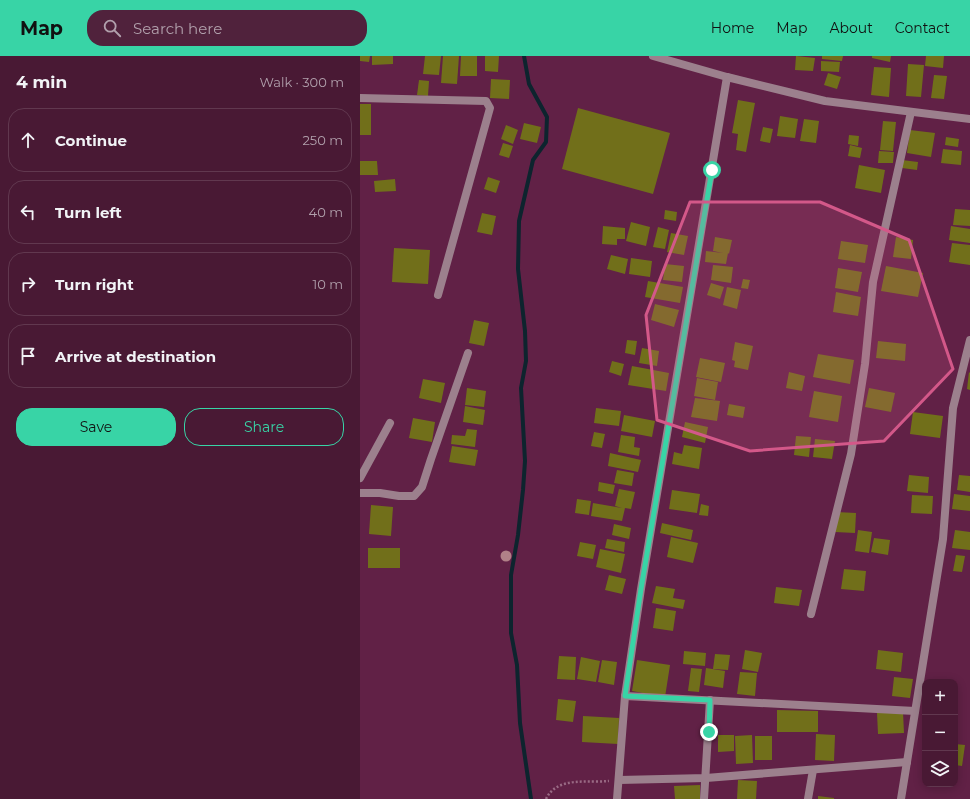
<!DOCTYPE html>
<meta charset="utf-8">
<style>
body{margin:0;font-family:Montserrat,sans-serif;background:#50223c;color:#f1f3f6}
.controls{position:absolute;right:12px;bottom:12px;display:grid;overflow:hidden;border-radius:8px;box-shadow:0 2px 10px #0003}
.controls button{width:36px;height:36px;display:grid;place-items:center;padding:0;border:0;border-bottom:1px solid #61384f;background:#491934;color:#f1f3f6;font:20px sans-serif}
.stop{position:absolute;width:12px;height:12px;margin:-9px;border:3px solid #38d4a6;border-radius:50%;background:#fff}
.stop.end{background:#38d4a6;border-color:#fff;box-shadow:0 1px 4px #0008}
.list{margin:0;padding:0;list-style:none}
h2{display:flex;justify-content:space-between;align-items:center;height:52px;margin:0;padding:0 16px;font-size:17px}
h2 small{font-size:13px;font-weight:400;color:#b1a0ac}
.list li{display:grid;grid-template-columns:26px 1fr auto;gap:12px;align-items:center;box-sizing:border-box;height:64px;margin:0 8px 8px;padding:0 8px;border:1px solid #61384f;border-radius:16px}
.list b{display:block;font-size:15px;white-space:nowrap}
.list em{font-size:13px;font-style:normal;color:#b1a0ac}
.actions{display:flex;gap:8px;padding:12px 16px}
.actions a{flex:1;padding:9px 0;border:1px solid #38d4a6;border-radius:16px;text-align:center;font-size:14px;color:#38d4a6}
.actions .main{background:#38d4a6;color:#111}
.icon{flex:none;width:22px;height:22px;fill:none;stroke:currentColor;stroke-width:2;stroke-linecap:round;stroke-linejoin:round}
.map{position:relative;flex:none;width:610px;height:743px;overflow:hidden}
header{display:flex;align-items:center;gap:24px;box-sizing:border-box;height:56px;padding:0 20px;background:#38d4a6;color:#111}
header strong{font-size:19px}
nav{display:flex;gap:22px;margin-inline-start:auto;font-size:14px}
.search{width:280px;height:36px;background:#50223c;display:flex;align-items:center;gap:10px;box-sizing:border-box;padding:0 14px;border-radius:16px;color:#b1a0ac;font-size:15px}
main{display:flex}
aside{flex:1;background:#491934}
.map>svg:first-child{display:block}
</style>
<header>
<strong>Map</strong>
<div class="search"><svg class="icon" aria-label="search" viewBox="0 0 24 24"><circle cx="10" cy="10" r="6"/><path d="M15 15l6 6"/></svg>Search here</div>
<nav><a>Home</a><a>Map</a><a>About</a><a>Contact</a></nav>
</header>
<main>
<aside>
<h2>4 min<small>Walk · 300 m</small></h2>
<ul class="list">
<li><svg class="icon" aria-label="ahead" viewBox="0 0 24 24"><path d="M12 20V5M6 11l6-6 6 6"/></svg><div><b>Continue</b></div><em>250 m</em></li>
<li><svg class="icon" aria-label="left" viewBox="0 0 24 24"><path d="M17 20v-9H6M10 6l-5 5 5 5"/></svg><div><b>Turn left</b></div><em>40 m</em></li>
<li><svg class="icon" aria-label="right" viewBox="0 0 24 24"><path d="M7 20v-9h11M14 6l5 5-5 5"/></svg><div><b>Turn right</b></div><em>10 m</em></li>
<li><svg class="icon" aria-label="arrive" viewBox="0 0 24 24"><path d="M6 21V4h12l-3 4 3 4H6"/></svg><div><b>Arrive at destination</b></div></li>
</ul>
<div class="actions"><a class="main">Save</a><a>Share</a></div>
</aside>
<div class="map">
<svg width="610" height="743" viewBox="0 0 610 743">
<rect width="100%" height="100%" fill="#612146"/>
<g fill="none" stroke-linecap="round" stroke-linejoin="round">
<path stroke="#0d242e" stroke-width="4" d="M164 0 169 28 187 61 186 86 173 104 159 165 158 213 165 275 166 305 161 332 165 405 163 434 158 479 151 519V577L157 609 160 667 171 743"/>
</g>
<g fill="#716f1a">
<path d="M0 0H10L9 6 0 5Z"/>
<path d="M12 0H33V8L12 9Z"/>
<path d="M65 0H81L79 19 63 18Z"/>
<path d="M83 0H99L97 28 81 27Z"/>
<path d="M101 0H117V20H100Z"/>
<path d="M125 0H139L138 16 125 15Z"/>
<path d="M436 0 455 2 453 15 435 14Z"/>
<path d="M462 0H483L482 5 462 3Z"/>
<path d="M512 0H531L530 6 512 2Z"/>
<path d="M566 0H584L583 12 565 10Z"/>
<path d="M461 5 480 6 479 16 461 15Z"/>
<path d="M548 8 564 9 561 41 546 40Z"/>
<path d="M514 11 531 12 529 41 511 39Z"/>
<path d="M468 17 481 21 477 33 464 29Z"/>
<path d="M574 19 587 20 584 43 571 42Z"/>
<path d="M131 23 150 24 149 43 130 42Z"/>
<path d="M59 24 69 25 68 40 57 39Z"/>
<path d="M378 44 395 47 386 96 376 94 378 78 372 77Z"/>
<rect x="0" y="48" width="11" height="31"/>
<path d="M218 52 310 77 293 138 202 113Z"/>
<path d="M420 60 438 63 435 82 417 80Z"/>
<path d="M444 63 459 65 456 87 440 85Z"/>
<path d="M523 65 536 66 533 95 520 94Z"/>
<path d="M164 67 181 71 177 87 160 83Z"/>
<path d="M146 69 158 74 153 88 141 83Z"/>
<path d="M403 71 413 73 410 87 400 85Z"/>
<path d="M550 74 575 77 571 101 547 97Z"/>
<path d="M489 79 499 80 498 90 488 88Z"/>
<path d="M586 81 599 83 598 91 585 89Z"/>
<path d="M143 87 153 90 149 102 139 99Z"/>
<path d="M490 89 502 92 500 102 488 100Z"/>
<path d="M583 93 602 95 601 109 581 107Z"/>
<path d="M519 95 534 96 533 107H518Z"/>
<path d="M542 104 558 106 557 114 542 112Z"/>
<path d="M0 105H17L18 119H0Z"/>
<path d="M499 109 525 114 521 137 495 132Z"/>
<path d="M128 121 140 125 136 137 124 133Z"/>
<path d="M35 123 36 135 15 136 14 125Z"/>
<path d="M595 153 610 154V170L593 169Z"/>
<path d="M305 154 317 156 316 165 304 163Z"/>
<path d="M122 157 136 160 132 179 117 176Z"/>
<path d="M271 166 290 171 286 190 266 185Z"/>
<path d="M243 170 265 172V183H257V189L242 188Z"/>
<path d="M591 170 610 173V187L589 184Z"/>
<path d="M298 171 309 174 305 193 293 191Z"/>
<path d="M311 177 328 180 324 199 307 196Z"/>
<path d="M355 181 372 184 369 198 368 197 366 208 345 206 346 195 363 197 353 195Z"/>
<path d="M536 181 553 184 551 203 533 201Z"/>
<path d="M481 185 508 189 505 207 478 203Z"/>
<path d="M592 187 610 189V209L589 206Z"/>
<path d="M34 192 70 194 68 228 32 226Z"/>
<path d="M251 199 268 203 265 218 247 213Z"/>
<path d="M271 202 292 205 290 221 269 218Z"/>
<path d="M305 208 324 210 322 226 303 224Z"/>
<path d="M353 209 373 211 371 227 351 224Z"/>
<path d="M526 210 563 217 558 241 521 235Z"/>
<path d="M478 212 502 216 498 236 475 232Z"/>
<path d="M383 223 390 224 388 233 381 232Z"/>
<path d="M288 225 323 231 320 247 285 241Z"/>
<path d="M351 227 364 231 360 243 347 239Z"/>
<path d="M367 231 381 234 377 253 363 249Z"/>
<path d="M476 236 501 241 498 260 473 256Z"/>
<path d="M295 248 319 254 314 271 291 264Z"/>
<path d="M114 264 129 267 124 290 109 287Z"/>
<path d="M267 284 277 285 275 299 265 297Z"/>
<path d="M518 285 546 288 545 305 516 302Z"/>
<path d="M375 286 393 290 388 314 374 311 375 305 372 304Z"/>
<path d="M282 292 299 295 297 310 279 307Z"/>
<path d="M458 298 494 304 490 328 453 321Z"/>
<path d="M340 302 365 307 361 326 336 321Z"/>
<path d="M252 305 264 308 261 320 249 316Z"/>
<path d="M272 310 309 317 306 335 268 329Z"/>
<path d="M429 316 445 320 442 335 426 332Z"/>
<path d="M609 316 610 317V334L607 333Z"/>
<path d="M337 322 358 326 355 344 334 340Z"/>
<path d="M63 323 85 327 81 347 59 342Z"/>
<path d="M107 332 126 335 124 351 105 349Z"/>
<path d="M509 332 535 337 531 356 505 351Z"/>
<path d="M454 335 482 340 478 366 449 361Z"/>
<path d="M335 342 360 345 357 365 331 361Z"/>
<path d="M369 348 385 351 383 362 367 359Z"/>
<path d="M105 350 125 354 123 369 103 366Z"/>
<path d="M236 352 261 355 259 370 234 367Z"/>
<path d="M553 356 583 360 580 382 550 378Z"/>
<path d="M264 359 295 365 292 381 261 375Z"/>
<path d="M53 362 75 366 72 386 49 382Z"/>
<path d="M325 366 348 371 345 387 322 381Z"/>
<path d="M107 373 117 374 115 391 91 388 92 379 105 380Z"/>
<path d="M234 376 245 378 242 392 231 390Z"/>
<path d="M261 379 275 381 274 391 280 392 279 400 258 396Z"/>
<path d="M436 380 451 381 449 401 434 399Z"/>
<path d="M455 383 475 385 472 403 453 401Z"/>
<path d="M324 389 342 392 339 413 312 408 314 396 322 398Z"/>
<path d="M92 390 118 394 115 410 89 406Z"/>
<path d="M250 397 281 404 278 416 248 410Z"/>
<path d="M257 414 274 417 272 430 254 427Z"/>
<path d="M549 419 569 421 568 437 547 435Z"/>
<path d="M599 419 610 420V436L597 434Z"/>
<path d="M239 426 255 429 253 438 238 435Z"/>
<path d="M259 433 275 436 271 453 265 452 262 465 231 460 233 447 262 452 255 450Z"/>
<path d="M312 434 340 438 337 457 309 453Z"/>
<path d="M594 438 610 440V455L592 453Z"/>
<path d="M552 439 573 440 572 458 551 457Z"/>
<path d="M217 443 231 445 229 459 215 457Z"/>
<path d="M341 448 349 450 348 460 339 459Z"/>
<path d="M11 449 33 451 31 480 9 478Z"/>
<path d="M476 456 496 457 495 477 475 476Z"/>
<path d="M302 467 333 474 331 484 300 477Z"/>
<path d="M254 468 271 472 269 483 252 479Z"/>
<path d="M498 474 512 476 509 497 495 495Z"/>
<path d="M595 474 610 476V494L592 492Z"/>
<path d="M311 481 338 487 333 507 307 501Z"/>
<path d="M514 482 530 484 528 499 511 496Z"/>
<path d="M247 483 265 486 264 496 245 492Z"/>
<path d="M220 486 236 489 233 503 217 500Z"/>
<rect x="8" y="492" width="32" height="20"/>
<path d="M240 493 265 498 261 517 236 511Z"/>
<path d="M596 499 605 500 602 516 593 515Z"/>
<path d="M484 513 506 515 504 535 481 533Z"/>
<path d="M249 519 266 523 262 538 245 534Z"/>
<path d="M296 530 315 533 313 542 325 544 323 553 292 547Z"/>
<path d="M416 531 442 534 439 550 414 547Z"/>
<path d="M296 552 316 555 313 575 293 572Z"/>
<path d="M385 594 402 597 398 616 382 613Z"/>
<path d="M518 594 543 597 541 616 516 613Z"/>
<path d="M324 595 346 597 345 610 323 608Z"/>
<path d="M355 598 370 599 368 614 353 613Z"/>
<path d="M199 600 216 601 215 624 197 623Z"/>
<path d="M221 601 240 605 236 626 217 623Z"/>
<path d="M242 604 257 606 254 629 238 626Z"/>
<path d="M277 604 310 609 305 641 272 635Z"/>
<path d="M331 612 342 613 339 636 328 635Z"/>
<path d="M346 612 365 615 363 632 344 629Z"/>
<path d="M380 616 397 617 395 640 377 638Z"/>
<path d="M534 621 553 623 550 642 532 640Z"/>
<path d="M198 643 216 645 213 666 196 664Z"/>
<path d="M417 654 458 655V676H417Z"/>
<path d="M543 656 544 677 518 678 517 657Z"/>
<path d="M223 660 259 662 258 688 222 686Z"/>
<path d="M456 678 475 679 474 705 455 704Z"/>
<path d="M358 679H374V695L358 696Z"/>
<path d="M392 679 393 707 376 708 375 680Z"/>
<rect x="395" y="680" width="17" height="24"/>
<path d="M595 688 605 689 602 710 595 709Z"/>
<path d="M378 724 397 725 396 743H377Z"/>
<path d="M340 729V743H315L314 730Z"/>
<path d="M458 740 474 742V743H458Z"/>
</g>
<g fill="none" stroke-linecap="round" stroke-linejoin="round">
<path stroke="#996a84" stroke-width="2.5" stroke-dasharray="2 2" stroke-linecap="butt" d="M186 743C197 720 228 727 249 725"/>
<path stroke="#9c808d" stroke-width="8" d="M259 724 346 722 547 706"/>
<g stroke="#9c808d" stroke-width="8">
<path d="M293 0 367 21 465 45 610 63"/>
<path d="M0 42 126 45 130 52 78 239"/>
<path d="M0 422 30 367"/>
<path d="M0 437H20L39 440H54L62 431 71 403 108 297"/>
<path d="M451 558 491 398 505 308 513 226 551 56"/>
<path d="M265 640 555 655"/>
<path d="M257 743 265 640 281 533 367 21"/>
<path d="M344 743 350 644"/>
<path d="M448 743 453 714"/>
<path d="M541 743 583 483 593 352 610 284"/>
</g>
</g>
<circle fill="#b18188" cx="146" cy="500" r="5.5"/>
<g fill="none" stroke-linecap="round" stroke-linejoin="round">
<path stroke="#38d4a6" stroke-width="5" d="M349 676 350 644 265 640 281 533 352 114"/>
</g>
<path fill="#d35889" fill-opacity="0.2" stroke="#d35889" stroke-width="3" stroke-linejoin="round" d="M330 146H460L549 184 593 313 524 385 390 395 297 364 286 259Z"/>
</svg>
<div class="controls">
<button>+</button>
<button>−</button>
<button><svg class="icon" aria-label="layers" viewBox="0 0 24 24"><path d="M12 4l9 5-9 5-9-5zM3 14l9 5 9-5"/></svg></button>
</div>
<div class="stop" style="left:352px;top:114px"></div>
<div class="stop end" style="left:349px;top:676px"></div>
</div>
</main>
